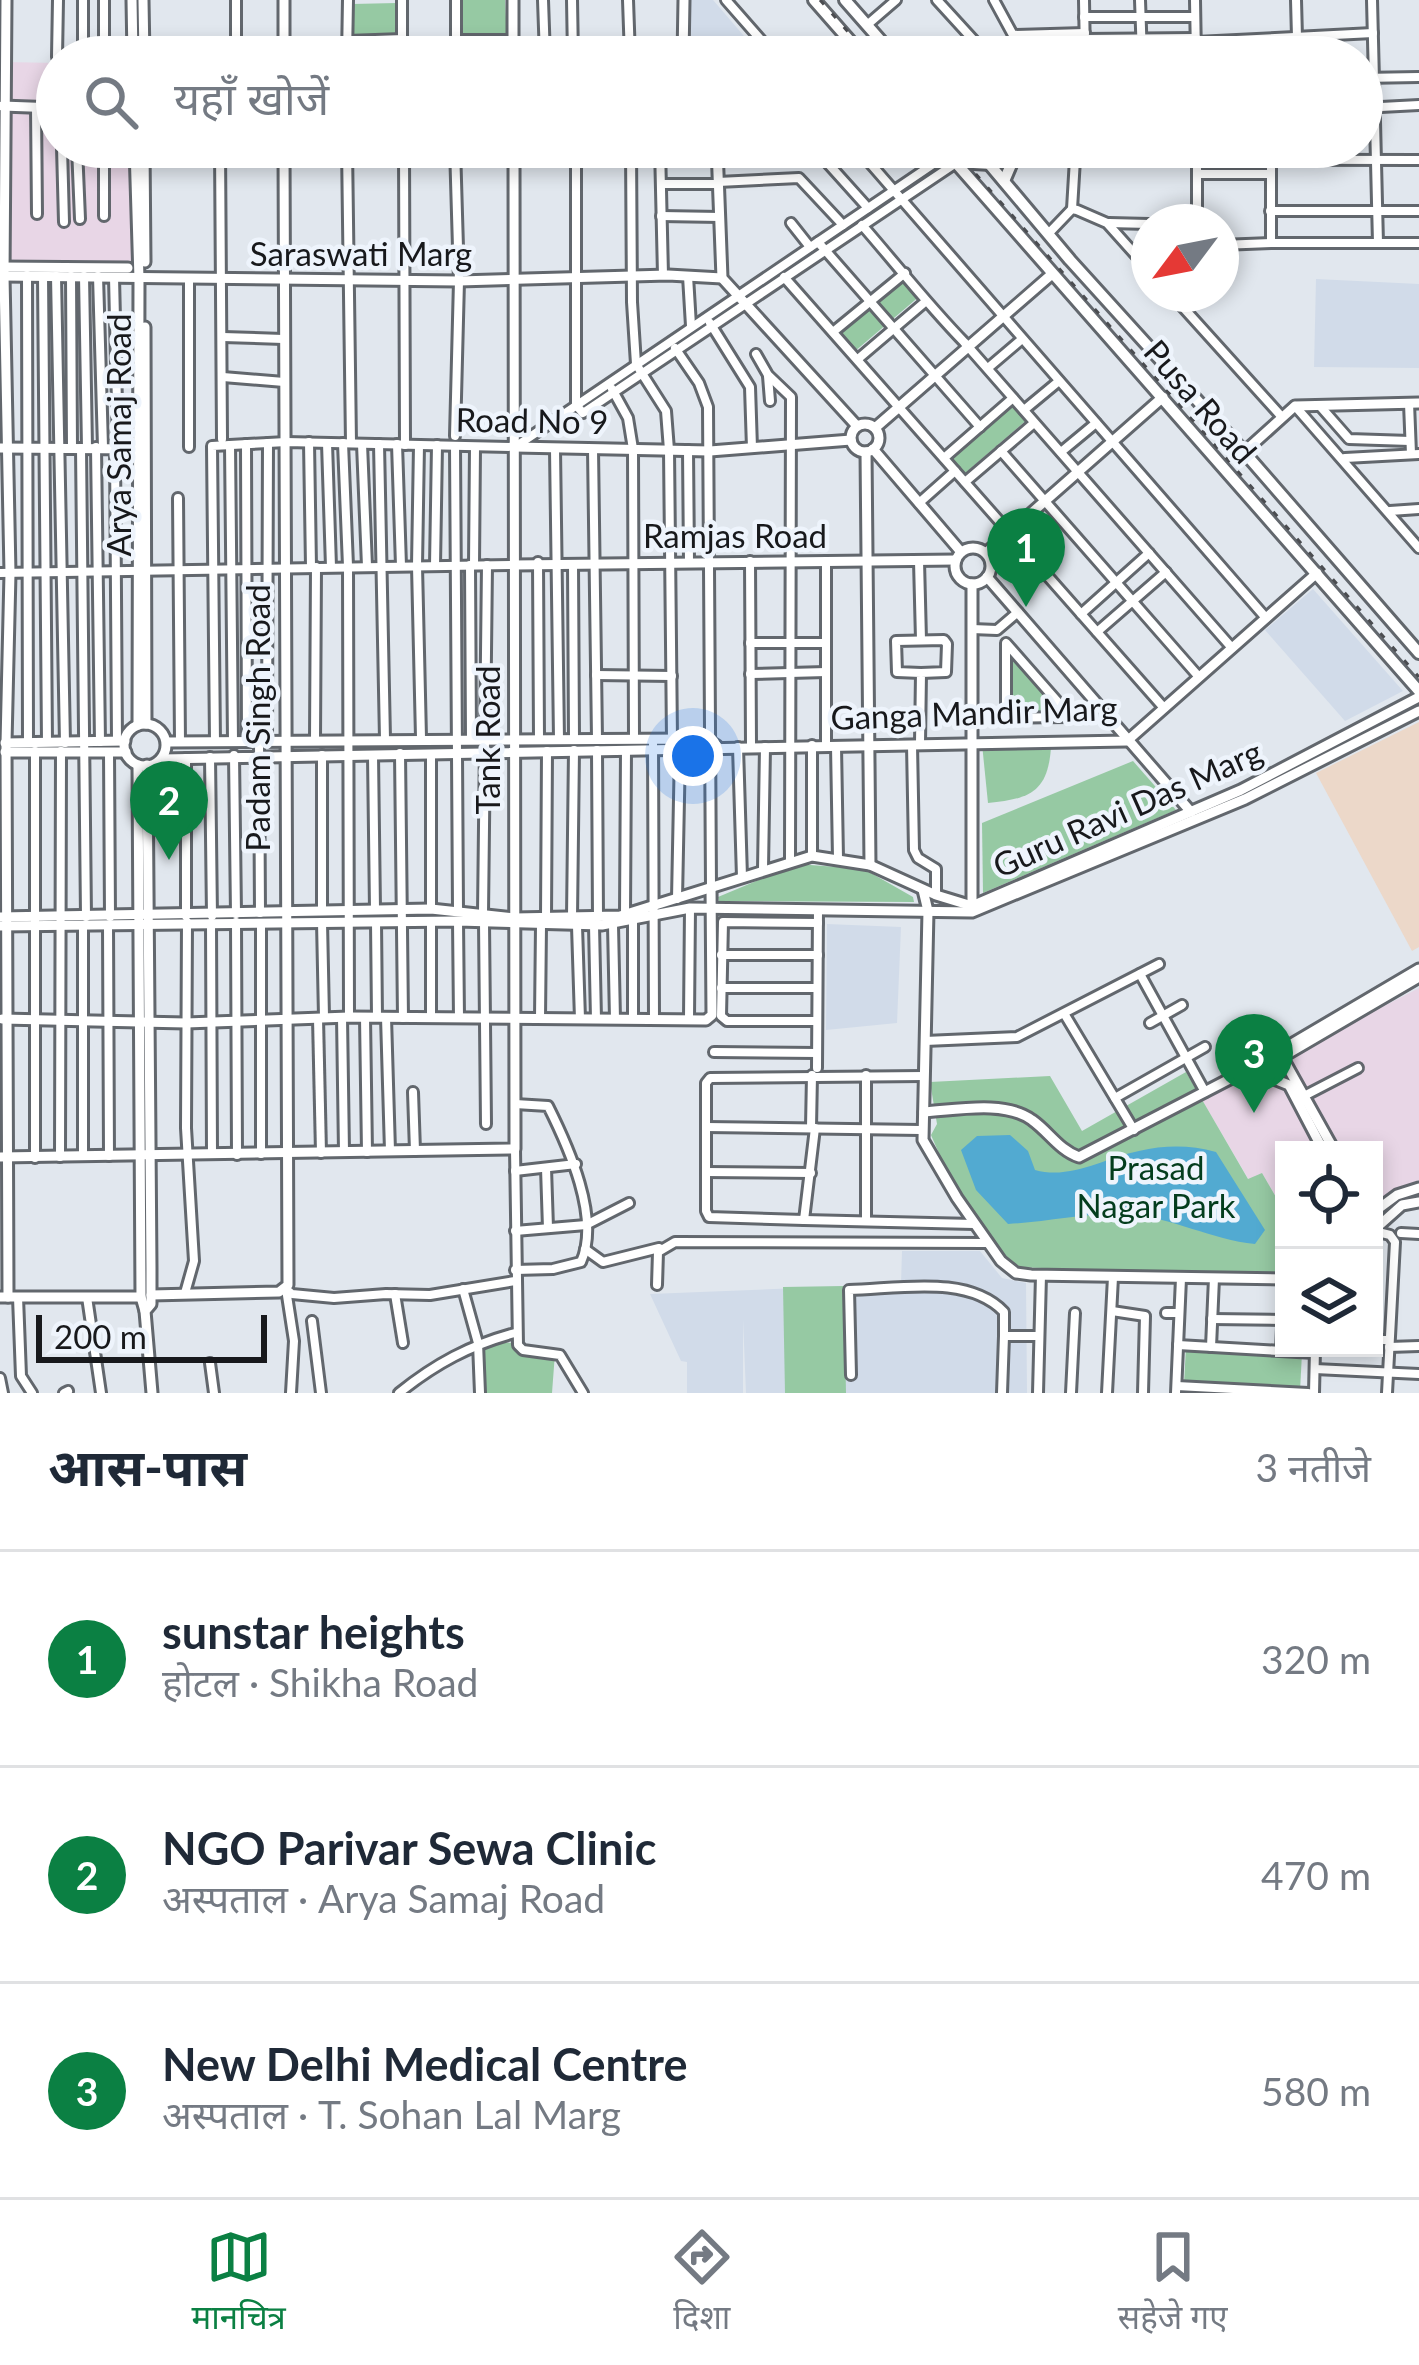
<!DOCTYPE html>
<html lang="hi">
<meta charset="utf-8">
<style>
body{margin:0;font-family:Lato,"Noto Sans Devanagari",sans-serif;background:#f2f2f3;color:#1f2937}
.controls{position:absolute;right:36px;bottom:36px;display:grid;overflow:hidden;border-radius:0px;box-shadow:0 6px 18px #0003}
.controls button{width:108px;height:108px;display:grid;place-items:center;padding:0;border:0;border-bottom:3px solid #e0e1e3;background:#fff;color:#1f2937;font:60px sans-serif}
.compass{position:absolute;left:1131px;top:204px;width:108px;height:108px;border-radius:50%;background:#fff;box-shadow:0 6px 18px #0003;rotate:238deg}
.scale{position:absolute;left:36px;bottom:30px;width:231px;box-sizing:border-box;padding-left:12px;border:6px solid #18191c;border-top:0;font-size:33px;line-height:42px;white-space:nowrap;color:#18191c;-webkit-text-stroke:9px #eef4fc;paint-order:stroke}
.you{position:absolute;left:693px;top:756px;width:42px;height:42px;margin:-30px;border:9px solid #fff;border-radius:50%;background:#1a73e8;box-shadow:0 0 0 18px #1a73e833}
.badge{display:grid;place-items:center;width:78px;height:78px;border-radius:50%;background:#0b8043;color:#fff;font-size:39px;font-weight:700}
.pin{position:absolute;translate:-50% -99px;filter:drop-shadow(0 3px 6px #0008)}
.pin::after{content:'';position:absolute;top:63px;width:42px;height:36px;background:inherit;clip-path:polygon(0 0,100% 0,50% 100%)}
.list{margin:0;padding:0;list-style:none}
h2{display:flex;justify-content:space-between;align-items:center;height:156px;margin:0;padding:0 48px;font-size:51px}
h2 small{font-size:39px;font-weight:400;color:#747a83}
.list li{display:grid;grid-template-columns:78px 1fr auto;gap:36px;align-items:center;box-sizing:border-box;height:216px;padding:0 48px;border-top:3px solid #e0e1e3}
.list b{display:block;font-size:45px;white-space:nowrap}
.list p{margin:0;font-size:39px;white-space:nowrap;color:#747a83}
.list em{font-size:39px;font-style:normal;color:#747a83}
.icon{flex:none;width:66px;height:66px;fill:none;stroke:currentColor;stroke-width:2;stroke-linecap:round;stroke-linejoin:round}
.map{position:relative;flex:none;width:1419px;height:1393px;overflow:hidden}
.search{position:absolute;background:#fff;box-shadow:0 6px 18px #0003;left:36px;right:36px;top:36px;height:132px;display:flex;align-items:center;gap:30px;box-sizing:border-box;padding:0 42px;border-radius:66px;color:#747a83;font-size:45px}
.sheet{height:804px;background:#fff}
nav{display:flex;justify-content:space-around;align-items:center;box-sizing:border-box;height:168px;border-top:3px solid #e0e1e3;background:#fff;font-size:33px;color:#747a83}
nav a{display:grid;justify-items:center;gap:6px}
nav .on{color:#0b8043}
.map>svg:first-child{display:block}
</style>
<div class="map">
<svg width="1419" height="1393" viewBox="0 0 1419 1393">
<rect width="100%" height="100%" fill="#e1e7ee"/>
<g fill="#e8d6e6">
<path d="M4 62 57 63V147H131L134 261 4 262 0 98H4Z"/>
<path d="M1419 988V1188L1374 1209V1150H1284V1211L1262 1173 1249 1180 1202 1100Z"/>
</g>
<g fill="#d1dbe9">
<path d="M690 0H713L762 57H691Z"/>
<path d="M1316 279 1419 284V368L1314 367Z"/>
<path d="M1313 589 1403 691 1345 721 1265 630Z"/>
<path d="M827 924 901 927 897 1023 826 1030Z"/>
<path d="M902 1251H980L1002 1278 1026 1283 1027 1393H746L743 1319V1393H687V1362L681 1361 650 1294 901 1284Z"/>
</g>
<path fill="#ecd8c9" d="M1419 722V947L1412 951 1316 773Z"/>
<g fill="#96c9a3">
<path d="M459 0H505L507 37H459Z"/>
<path d="M397 3 398 35 352 36V4Z"/>
<path d="M902 274 921 295 854 352 836 330Z"/>
<path d="M1010 396 1029 418 963 475 944 453Z"/>
<path d="M1010 651 1066 714 1009 710Z"/>
<path d="M982 744 1051 747C1048 792 1030 799 988 803Z"/>
<path d="M1133 761 1176 810 983 893 982 823Z"/>
<path d="M797 864 864 869 913 897 914 902 719 901 718 897Z"/>
<path d="M1186 1072 1248 1179 1262 1173 1284 1211V1275L1011 1267 957 1195 931 1135 937 1124 930 1082 1050 1076 1082 1131Z"/>
<path d="M844 1286 846 1393H785L783 1287Z"/>
<path d="M484 1342 519 1343 522 1350 555 1353 552 1393H480Z"/>
<path d="M1186 1347 1302 1353 1300 1391 1184 1384Z"/>
</g>
<path fill="#52aad1" d="M1010 1135 1028 1151 1035 1170C1071 1180 1104 1158 1139 1151 1166 1145 1190 1145 1216 1152L1265 1230 1255 1244C1212 1240 1171 1217 1128 1214 1087 1212 1048 1222 1008 1224L976 1190 961 1150 977 1136Z"/>
<g fill="none" stroke-linecap="round" stroke-linejoin="round">
<g stroke="#62676d" stroke-width="14">
<g id="minor">
<path d="M83 0V57"/>
<path d="M236 0V41"/>
<path d="M402 0V57"/>
<path d="M543 0 545 57"/>
<path d="M572 0 573 57"/>
<path d="M628 0 630 57"/>
<path d="M726 0 776 57"/>
<path d="M937 0 989 57"/>
<path d="M994 0 1013 35V57"/>
<path d="M1084 0 1085 57"/>
<path d="M1140 0 1142 57"/>
<path d="M1195 0 1196 57"/>
<path d="M1296 0 1297 37"/>
<path d="M1372 0 1378 243"/>
<path d="M1084 17H1195"/>
<path d="M867 25 896 0"/>
<path d="M1013 35 1085 33"/>
<path d="M1085 39 1196 38"/>
<path d="M456 40H513"/>
<path d="M347 41 403 39"/>
<path d="M1196 42 1373 33"/>
<path d="M57 57 58 0"/>
<path d="M104 57V0"/>
<path d="M198 57V48"/>
<path d="M236 57V55"/>
<path d="M347 57 348 0"/>
<path d="M456 57V0"/>
<path d="M1023 57 1062 55"/>
<path d="M1362 78 1419 77"/>
<path d="M36 107 37 214"/>
<path d="M56 108 57 64"/>
<path d="M1362 108 1419 105"/>
<path d="M62 147 64 222"/>
<path d="M77 147 80 219"/>
<path d="M104 147V216"/>
<path d="M220 147 222 439"/>
<path d="M347 147 351 443"/>
<path d="M404 147 405 445"/>
<path d="M455 147 459 281 455 436"/>
<path d="M576 147V403"/>
<path d="M631 147 632 302 636 364 666 411 669 450 672 739"/>
<path d="M660 147 663 275"/>
<path d="M856 147 1266 618"/>
<path d="M1271 147V243H1419"/>
<path d="M717 148 815 149 868 208"/>
<path d="M1198 174H1270"/>
<path d="M718 182 799 178 843 225"/>
<path d="M661 184H718"/>
<path d="M1072 209 1075 159"/>
<path d="M1270 211H1419"/>
<path d="M661 216 720 217"/>
<path d="M1197 222V147"/>
<path d="M791 223 810 247"/>
<path d="M1109 223 1149 224"/>
<path d="M862 225C896 264 928 305 964 342L1232 648"/>
<path d="M1050 232 1072 209 1077 210 1107 223 1149 270"/>
<path d="M818 242 980 427"/>
<path d="M1221 245 1271 243"/>
<path d="M27 275 28 742"/>
<path d="M43 276 47 742"/>
<path d="M56 276 65 743"/>
<path d="M71 276 72 448"/>
<path d="M84 276 87 448"/>
<path d="M98 276 103 447"/>
<path d="M688 276 691 326"/>
<path d="M114 277 118 448"/>
<path d="M784 277 1164 708"/>
<path d="M1171 294 1281 416"/>
<path d="M710 323 750 387 752 448"/>
<path d="M833 332 905 273"/>
<path d="M223 337 283 339"/>
<path d="M675 348 699 383 708 407 711 886"/>
<path d="M756 354 768 375 791 397 790 860"/>
<path d="M858 359 925 302"/>
<path d="M988 368 1022 339"/>
<path d="M768 376 770 401"/>
<path d="M223 377 284 382"/>
<path d="M612 389 628 418 633 449 634 739"/>
<path d="M1409 403 1411 454"/>
<path d="M576 405 583 413 956 163 991 165 1017 159 1419 160"/>
<path d="M1295 406 1419 548"/>
<path d="M1320 406 1349 439 1410 441"/>
<path d="M1024 410 1059 381"/>
<path d="M309 442 311 567"/>
<path d="M327 443 331 567"/>
<path d="M343 443 348 566 349 1017"/>
<path d="M246 444 247 741"/>
<path d="M362 444 367 566"/>
<path d="M379 444 385 739"/>
<path d="M397 444 401 566"/>
<path d="M230 445 233 741"/>
<path d="M419 445 417 566 421 738"/>
<path d="M455 446 458 909"/>
<path d="M96 447 100 742"/>
<path d="M189 447V279"/>
<path d="M81 448 86 917"/>
<path d="M115 448 117 741"/>
<path d="M555 449 559 739"/>
<path d="M593 449 597 739"/>
<path d="M688 450 689 561"/>
<path d="M1001 451 1199 677"/>
<path d="M1061 452 1096 423"/>
<path d="M944 458 1013 398"/>
<path d="M1345 458 1419 454"/>
<path d="M965 482 1034 423"/>
<path d="M178 498 180 742"/>
<path d="M919 503 955 471"/>
<path d="M1390 511 1419 509"/>
<path d="M750 561 751 745"/>
<path d="M826 561V744"/>
<path d="M919 561 921 640"/>
<path d="M538 562 539 739"/>
<path d="M573 564 574 739"/>
<path d="M470 565 471 738"/>
<path d="M474 565 475 447"/>
<path d="M435 566 437 445"/>
<path d="M0 573 514 565"/>
<path d="M1081 614 1149 553"/>
<path d="M972 629 997 630 1018 612"/>
<path d="M1097 632 1166 572"/>
<path d="M750 643H826"/>
<path d="M750 674 826 672"/>
<path d="M596 675 672 676"/>
<path d="M972 718C1005 718 1038 717 1071 717L1006 643V718"/>
<path d="M653 739 654 1019"/>
<path d="M315 740 316 567"/>
<path d="M259 741 260 913"/>
<path d="M267 741 268 443"/>
<path d="M215 742 212 446 286 442 515 447 948 154"/>
<path d="M920 743 921 673 946 672 947 644 944 640 896 641 897 672 921 673"/>
<path d="M812 745V856"/>
<path d="M912 745 914 850 918 858 936 869V895"/>
<path d="M836 746 838 858"/>
<path d="M738 747 742 877"/>
<path d="M597 750 598 917"/>
<path d="M109 752 110 917"/>
<path d="M400 753 403 1018"/>
<path d="M234 755 236 914"/>
<path d="M322 755V910"/>
<path d="M373 755 375 910"/>
<path d="M210 757 212 916"/>
<path d="M186 758V916"/>
<path d="M763 869 765 747"/>
<path d="M677 899 680 749"/>
<path d="M431 909V754"/>
<path d="M483 914 487 565"/>
<path d="M625 916 626 750"/>
<path d="M572 917 574 750"/>
<path d="M546 918 547 751"/>
<path d="M431 921V1018"/>
<path d="M458 921 459 1018"/>
<path d="M633 921V1019"/>
<path d="M236 922 237 1155"/>
<path d="M322 922 324 1017"/>
<path d="M376 922 377 1017"/>
<path d="M484 922 486 1124"/>
<path d="M211 923 212 1154"/>
<path d="M83 925V1156"/>
<path d="M108 925 109 1156"/>
<path d="M594 925 596 1019"/>
<path d="M613 925 615 1019"/>
<path d="M577 926 580 1019"/>
<path d="M721 955H818"/>
<path d="M1140 974 1205 1092"/>
<path d="M721 988H817"/>
<path d="M1065 1015 1134 1130"/>
<path d="M342 1017 344 1152"/>
<path d="M365 1017 367 1152"/>
<path d="M386 1017 390 1151"/>
<path d="M318 1018 321 1153"/>
<path d="M540 1019 541 925"/>
<path d="M689 1019 690 908"/>
<path d="M817 1021H727L721 1016 723 922 818 923"/>
<path d="M1150 1023 1182 1005"/>
<path d="M925 1041 1017 1037 1159 964"/>
<path d="M714 1052 817 1053"/>
<path d="M817 1068 818 910"/>
<path d="M866 1075V1221"/>
<path d="M413 1092 415 1151"/>
<path d="M1304 1096 1358 1068"/>
<path d="M1115 1098 1205 1047"/>
<path d="M515 1104 548 1106C568 1146 601 1218 581 1262L553 1269 515 1270"/>
<path d="M706 1127 921 1130"/>
<path d="M811 1127 812 1075"/>
<path d="M815 1128 804 1220 709 1217 706 1211V1083L710 1078 924 1076"/>
<path d="M515 1149 518 1345 523 1350 560 1355 583 1393"/>
<path d="M261 1154V923"/>
<path d="M60 1157 61 751"/>
<path d="M35 1158V751"/>
<path d="M546 1168 548 1228"/>
<path d="M515 1171 576 1164"/>
<path d="M706 1172 811 1173"/>
<path d="M804 1220 974 1224"/>
<path d="M515 1231 586 1225 629 1203"/>
<path d="M1374 1231 1390 1235 1395 1242 1387 1393"/>
<path d="M1401 1233 1419 1234"/>
<path d="M585 1249 603 1262 659 1248"/>
<path d="M657 1285 658 1252 675 1242 987 1243"/>
<path d="M286 1289 292 1294 334 1298 386 1294 430 1295 515 1281"/>
<path d="M286 1289 294 1341 291 1393"/>
<path d="M463 1289 478 1343 480 1393"/>
<path d="M185 1293 194 1261 186 1128 187 922"/>
<path d="M395 1294 403 1343"/>
<path d="M18 1297 21 1376 32 1393"/>
<path d="M87 1297 101 1393"/>
<path d="M1112 1311 1145 1316 1143 1393"/>
<path d="M1166 1313H1179"/>
<path d="M1212 1319 1282 1320"/>
<path d="M312 1321 321 1393"/>
<path d="M1374 1340H1389"/>
<path d="M1178 1345 1315 1353"/>
<path d="M1211 1347 1214 1278"/>
<path d="M1389 1347 1419 1346"/>
<path d="M1281 1351 1284 1280"/>
<path d="M210 1363 214 1393"/>
<path d="M1315 1369 1419 1374"/>
<path d="M851 1375 849 1290C898 1289 968 1274 1004 1312V1336H1039"/>
<path d="M0 1378 3 1393"/>
<path d="M1177 1386 1308 1393"/>
<path d="M64 1393 68 1391"/>
<path d="M399 1393C435 1364 470 1345 515 1333"/>
<path d="M1002 1393 1004 1336"/>
<path d="M1038 1393 1041 1275"/>
<path d="M1071 1393 1075 1313"/>
<path d="M1107 1393 1113 1277"/>
<path d="M1176 1393 1181 1278"/>
<path d="M1314 1393 1315 1349"/>
</g>
</g>
<g stroke="#62676d" stroke-width="15">
<g id="tertiary">
<path d="M6 0 4 276 10 573 6 743 8 1297"/>
<path d="M132 0 133 57"/>
<path d="M143 0 144 57"/>
<path d="M284 57V0"/>
<path d="M513 57V0"/>
<path d="M683 57 684 0"/>
<path d="M2 106 57 108"/>
<path d="M135 147 139 279 138 725"/>
<path d="M144 147 145 262"/>
<path d="M717 147 722 278 857 426"/>
<path d="M1 267 128 268"/>
<path d="M2 276 459 281 668 275 722 278"/>
<path d="M145 327 146 724"/>
<circle cx="865" cy="438" r="14"/>
<path d="M875 428 1052 274"/>
<path d="M515 447 710 451 851 440"/>
<path d="M0 448 140 449"/>
<path d="M873 449 961 552"/>
<path d="M866 452 870 865"/>
<path d="M1244 452 1295 406 1419 403"/>
<circle cx="973" cy="566" r="18"/>
<path d="M986 553 1163 397"/>
<path d="M514 565 956 560"/>
<path d="M987 577 1191 812"/>
<circle cx="145" cy="745" r="21"/>
<path d="M167 742 689 739 708 740 717 746"/>
<path d="M5 743 125 741"/>
<path d="M5 752H126"/>
<path d="M162 759 1127 741 1317 573"/>
<path d="M138 765 141 1297 145 1311"/>
<path d="M147 765 151 1268V1304L145 1311 152 1393"/>
<path d="M923 890 928 911 923 1140 957 1198 1001 1261 1016 1273 1031 1275 1284 1279"/>
<path d="M972 906V584"/>
<path d="M0 917 431 909 514 918 620 916 812 856 870 865 936 895 972 906 1241 790 1419 697"/>
<path d="M0 926 458 921 602 925 690 908 972 912 1245 799 1419 711"/>
<path d="M2 1019 186 1023 349 1017 706 1020 712 1015 711 886"/>
<path d="M1281 1055 1334 1150"/>
<path d="M1282 1057 1419 977"/>
<path d="M1251 1070 1289 1085 1323 1150"/>
<path d="M924 1112C956 1110 1005 1100 1032 1120 1049 1132 1059 1150 1079 1157L1249 1069 1419 969"/>
<path d="M0 1157 515 1149 514 147"/>
<path d="M1374 1212 1397 1195 1419 1188"/>
<path d="M1374 1230 1402 1205 1419 1202"/>
<path d="M151 1295 279 1292 288 1285 284 147"/>
<path d="M0 1297H141"/>
</g>
</g>
<g stroke="#62676d" stroke-width="16">
<g id="secondary">
<path d="M814 0 864 57"/>
<path d="M845 0 895 57"/>
<path d="M942 147 1419 691"/>
<path d="M975 147 1070 260 1244 452 1419 653"/>
<path d="M1004 181 1013 160"/>
</g>
</g>
<use href="#minor" stroke="#fff" stroke-width="8"/>
<use href="#tertiary" stroke="#fff" stroke-width="9"/>
<use href="#secondary" stroke="#fff" stroke-width="10"/>
<g stroke="#4b4d51" stroke-width="3" stroke-dasharray="6 12" stroke-linecap="butt">
<path d="M820 0 870 57"/>
<path d="M952 147 1419 677"/>
</g>
</g>
<g text-anchor="middle" dominant-baseline="central" stroke-width="9" stroke-linejoin="round" paint-order="stroke">
<g font-size="33" fill="#18191c" stroke="#eef4fc">
<text x="361" y="253">Saraswati Marg</text>
<text transform="translate(1201 401) rotate(49)">Pusa Road</text>
<text transform="translate(532 420) rotate(1)">Road No 9</text>
<text transform="translate(118 435) rotate(-90)">Arya Samaj Road</text>
<text x="735" y="535">Ramjas Road</text>
<text transform="translate(974 712) rotate(-2)">Ganga Mandir Marg</text>
<text transform="translate(257 718) rotate(-90)">Padam Singh Road</text>
<text transform="translate(487 740) rotate(-90)">Tank Road</text>
<text transform="translate(1127 808) rotate(-24)">Guru Ravi Das Marg</text>
</g>
<g font-size="33" fill="#043d1d" stroke="#eef4fc">
<text x="1156" y="1167">Prasad<tspan x="1156" dy="38">Nagar Park</tspan></text>
</g>
</g>
</svg>
<div class="controls">
<button><svg class="icon" aria-label="locate" viewBox="0 0 24 24"><circle cx="12" cy="12" r="6"/><path d="M12 2v4M12 18v4M2 12h4M18 12h4"/></svg></button>
<button><svg class="icon" aria-label="layers" viewBox="0 0 24 24"><path d="M12 4l9 5-9 5-9-5zM3 14l9 5 9-5"/></svg></button>
</div>
<svg class="compass" viewBox="-18 -18 36 36"><path d="M0-13l5 13h-10z" fill="#e53935"/><path d="M0 13l5-13h-10z" fill="#747a83"/></svg>
<div class="scale">200 m</div>
<div class="you"></div>
<div class="pin badge" style="left:1026px;top:607px">1</div>
<div class="pin badge" style="left:169px;top:860px">2</div>
<div class="pin badge" style="left:1254px;top:1113px">3</div>
<div class="search"><svg class="icon" aria-label="search" viewBox="0 0 24 24"><circle cx="10" cy="10" r="6"/><path d="M15 15l6 6"/></svg>यहाँ खोजें</div>
</div>
<section class="sheet">
<h2>आस-पास<small>3 नतीजे</small></h2>
<ul class="list">
<li><span class="badge">1</span><div><b>sunstar heights</b><p>होटल · Shikha Road</p></div><em>320 m</em></li>
<li><span class="badge">2</span><div><b>NGO Parivar Sewa Clinic</b><p>अस्पताल · Arya Samaj Road</p></div><em>470 m</em></li>
<li><span class="badge">3</span><div><b>New Delhi Medical Centre</b><p>अस्पताल · T. Sohan Lal Marg</p></div><em>580 m</em></li>
</ul>
</section>
<nav>
<a class="on"><svg class="icon" aria-label="map" viewBox="0 0 24 24"><path d="M3 6l6-2 6 2 6-2v14l-6 2-6-2-6 2zM9 4v14M15 6v14"/></svg>मानचित्र</a>
<a><svg class="icon" aria-label="directions" viewBox="0 0 24 24"><path d="M12 3l9 9-9 9-9-9zM9 14v-3h6M13 9l2 2-2 2"/></svg>दिशा</a>
<a><svg class="icon" aria-label="saved" viewBox="0 0 24 24"><path d="M7 4h10v16l-5-4-5 4z"/></svg>सहेजे गए</a>
</nav>
